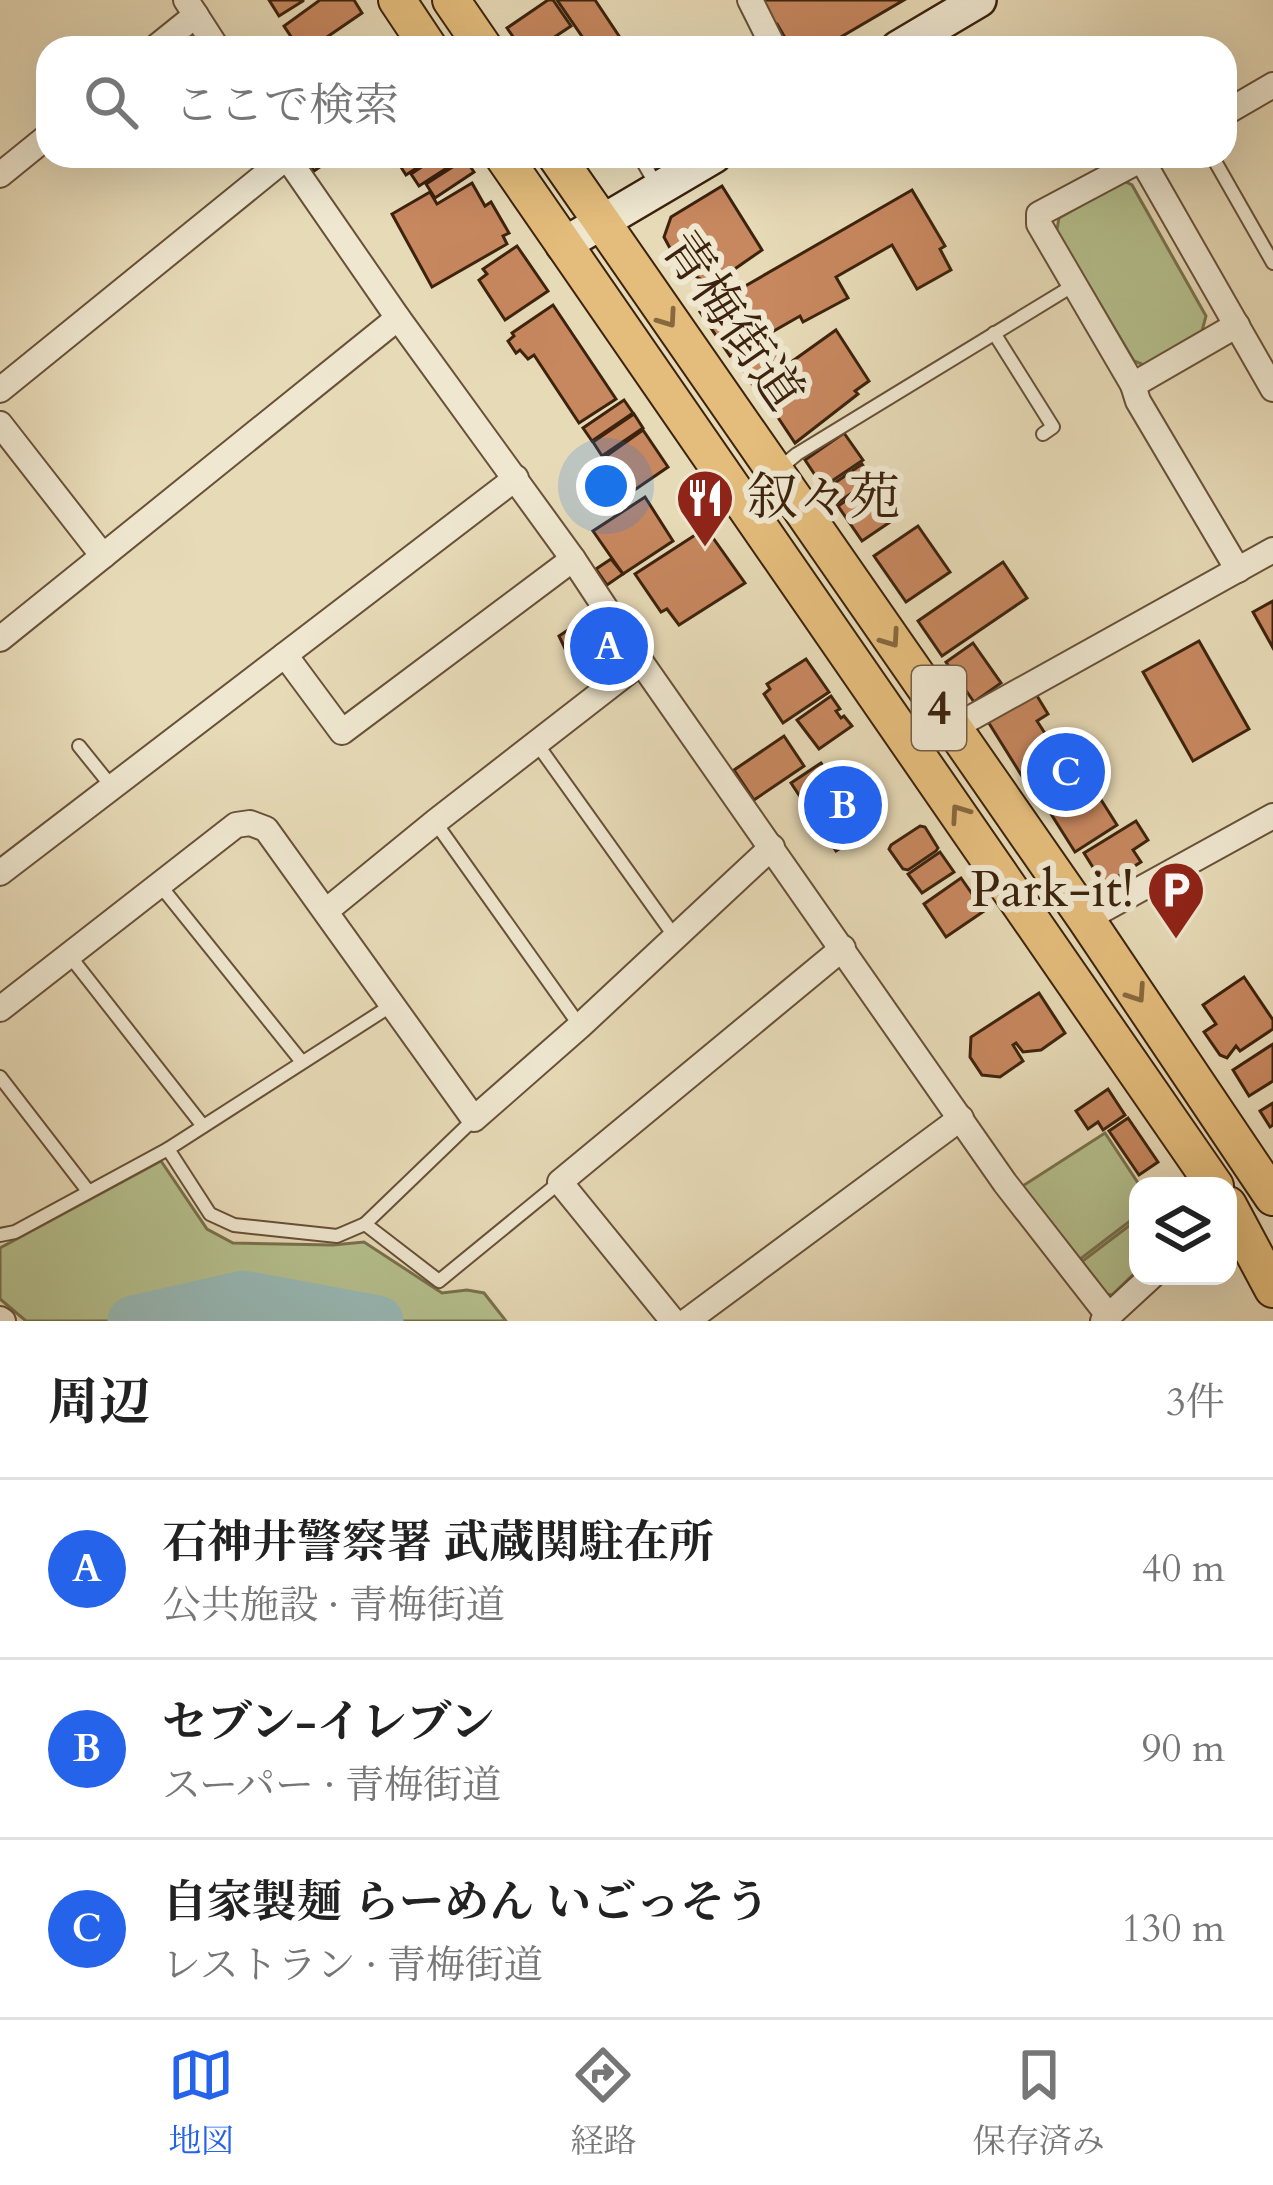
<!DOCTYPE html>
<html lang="ja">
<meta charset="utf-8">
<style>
body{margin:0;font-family:Cardo,"Noto Serif JP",serif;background:#f2f2f2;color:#222}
.controls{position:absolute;right:36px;bottom:36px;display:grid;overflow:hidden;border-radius:24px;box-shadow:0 12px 48px #0002}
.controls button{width:108px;height:108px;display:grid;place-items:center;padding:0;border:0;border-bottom:3px solid #e0e0e0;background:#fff;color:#222;font:60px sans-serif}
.you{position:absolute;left:606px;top:486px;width:42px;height:42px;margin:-30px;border:9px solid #fff;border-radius:50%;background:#1a73e8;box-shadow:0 0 0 18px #1a73e833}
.badge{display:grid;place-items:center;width:78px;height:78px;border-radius:50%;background:#2563eb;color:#fff;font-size:39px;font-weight:700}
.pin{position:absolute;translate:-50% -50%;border:6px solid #fff;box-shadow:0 3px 12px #0006}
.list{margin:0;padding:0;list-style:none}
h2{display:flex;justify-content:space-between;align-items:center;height:156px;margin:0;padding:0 48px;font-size:51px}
h2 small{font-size:39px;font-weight:400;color:#767676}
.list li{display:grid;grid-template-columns:78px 1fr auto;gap:36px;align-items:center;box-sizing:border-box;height:180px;padding:0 48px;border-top:3px solid #e0e0e0}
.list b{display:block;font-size:45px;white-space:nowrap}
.list p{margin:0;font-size:39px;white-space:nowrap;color:#767676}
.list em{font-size:39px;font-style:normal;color:#767676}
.icon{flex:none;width:66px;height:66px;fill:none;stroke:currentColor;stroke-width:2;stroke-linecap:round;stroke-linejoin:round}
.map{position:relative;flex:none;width:1273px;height:1321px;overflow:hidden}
.search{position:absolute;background:#fff;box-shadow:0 12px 48px #0002;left:36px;right:36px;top:36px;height:132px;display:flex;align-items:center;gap:30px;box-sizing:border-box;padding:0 42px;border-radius:36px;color:#767676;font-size:45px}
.sheet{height:696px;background:#fff}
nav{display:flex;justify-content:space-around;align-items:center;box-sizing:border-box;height:168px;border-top:3px solid #e0e0e0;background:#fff;font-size:33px;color:#767676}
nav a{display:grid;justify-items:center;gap:6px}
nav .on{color:#2563eb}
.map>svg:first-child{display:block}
</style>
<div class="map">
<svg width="1273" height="1321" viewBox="0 0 1273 1321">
<rect width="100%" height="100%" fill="#e7dab7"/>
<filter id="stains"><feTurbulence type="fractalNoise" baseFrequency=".00167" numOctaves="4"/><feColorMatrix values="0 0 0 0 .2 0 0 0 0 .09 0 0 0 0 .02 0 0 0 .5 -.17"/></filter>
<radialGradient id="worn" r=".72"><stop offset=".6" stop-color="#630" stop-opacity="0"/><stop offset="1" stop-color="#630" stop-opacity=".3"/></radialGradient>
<g fill="#b5c08e" stroke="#79724e" stroke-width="3">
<path d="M1124 181 1132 185 1206 316 1202 331 1144 365 1134 361 1087 282 1081 280 1056 235 1059 218Z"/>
<path d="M1105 1133 1140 1186 1138 1215 1079 1260 1021 1187Z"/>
<path d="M161 1161 207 1229 233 1243 333 1245 364 1242 442 1293 467 1290 484 1293 506 1321H26L0 1299V1248Z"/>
<path d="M1138 1219V1270L1112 1295 1105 1294 1080 1263Z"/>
</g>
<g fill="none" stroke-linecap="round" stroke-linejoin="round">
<path stroke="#98b9b6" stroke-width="51" d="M133 1321 243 1296 378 1321"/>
</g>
<g fill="#c7875f" stroke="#3d230d" stroke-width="3">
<path d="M269 0H303V1L279 16Z"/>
<path d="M320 0H354L362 13 311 48H305L302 44 298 47 284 26Z"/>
<path d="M548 0H553L571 26 538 48H521L507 28Z"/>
<path d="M557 0H595L627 48H590Z"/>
<path d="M759 0H904L822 48H791L777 24H772Z"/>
<path d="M303 156H336L314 171Z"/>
<path d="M404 156H435L406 175 397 161Z"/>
<path d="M438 156 464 157 419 186 411 174Z"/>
<path d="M465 159 474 172 435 198 426 184Z"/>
<path d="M472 183 485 206 491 202 509 233 503 236 507 244 432 287 392 214 430 192 437 204Z"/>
<path d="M722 186 762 250 726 275 702 280 680 267 664 237 671 217Z"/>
<path d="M912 190 945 246 940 249 951 270 917 289 892 245 836 277 848 298 803 322 800 316 730 356 700 312Z"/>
<path d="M517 246 548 291 505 320 479 280 487 274 483 269Z"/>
<path d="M553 305 616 399 579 423 534 355 528 359 520 350 516 353 508 341 514 336 512 333Z"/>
<path d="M836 330 869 381 855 391 858 394 795 443 771 407 785 397 777 385 792 373 787 365Z"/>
<path d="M770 342 786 366 754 387 738 362Z"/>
<path d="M624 400 633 413 592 441 583 428Z"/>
<path d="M634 414 643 428 602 456 593 442Z"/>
<path d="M643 430 668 467 617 502 592 466Z"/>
<path d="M844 433 863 460 823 487 805 460Z"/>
<path d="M862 464 872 479 836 504 826 489Z"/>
<path d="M866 487 890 522 862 541 838 506Z"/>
<path d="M645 497 673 541 623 574 593 531Z"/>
<path d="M918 526 950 572 906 602 874 556Z"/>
<path d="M706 528 745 583 679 625 667 609 661 612 635 574Z"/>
<path d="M611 559 623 574 607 585 596 569Z"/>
<path d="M1003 562 1027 598 942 656 918 621Z"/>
<path d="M1273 601V648L1253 612Z"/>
<path d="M583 620 599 645 610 637 619 650 592 667 579 653 570 659 559 636Z"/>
<path d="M1199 641 1249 729 1193 761 1143 672Z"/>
<path d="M973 643 1001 683 974 702 946 662Z"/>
<path d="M806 659 829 692 783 723 764 694 770 689 767 684Z"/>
<path d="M1034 691 1048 714 1037 721 1061 758 1025 781 987 720Z"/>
<path d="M831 696 840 709 836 711 841 718 844 716 852 726 819 749 797 720Z"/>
<path d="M784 736 804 766 754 800 734 770Z"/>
<path d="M1072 760 1088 786 1067 799 1060 789 1042 800 1032 785Z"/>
<path d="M821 763 867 831 836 851 791 783Z"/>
<path d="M1093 787 1117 825 1075 852 1051 814Z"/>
<path d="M1136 821 1148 840 1133 850 1141 862 1104 885 1084 853Z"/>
<path d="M920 826 925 827 938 848 936 851 908 870 903 869 889 849 891 845Z"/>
<path d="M940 852 954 872 922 893 908 874Z"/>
<path d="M961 878 984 911 946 937 924 904Z"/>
<path d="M1244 977 1273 1020V1029L1240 1051 1236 1046 1227 1058 1220 1055 1204 1032 1216 1024 1203 1005Z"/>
<path d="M1039 993 1065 1033 1041 1050 1023 1052 1016 1043 1013 1045 1023 1061 1000 1077 982 1075 970 1057 971 1037Z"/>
<path d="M1273 1044V1081L1249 1096 1233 1070Z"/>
<path d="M1108 1089 1125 1115 1103 1130 1098 1122 1088 1129 1076 1111Z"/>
<path d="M1273 1103V1125L1270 1127 1260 1111Z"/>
<path d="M1128 1118 1158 1162 1139 1175 1109 1131Z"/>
</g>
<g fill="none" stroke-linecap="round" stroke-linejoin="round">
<g stroke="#685138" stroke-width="16">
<g id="lane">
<path d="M653 156 643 162 658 188"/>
<path d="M1212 156 1273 263"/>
<path d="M994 333 1053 427 1043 434"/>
<path d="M780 468 797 454 1074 285"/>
<path d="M537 744 675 937"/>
<path d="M79 746 112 787"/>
<path d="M435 822 580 1026"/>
<path d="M159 884 302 1062"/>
<path d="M69 955 203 1126"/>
<path d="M0 1077 88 1191"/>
<path d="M168 1149 210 1214 234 1225 337 1236 365 1224 474 1119"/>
<path d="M365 1224 439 1281 560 1182"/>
<path d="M0 1235 15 1232 168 1149 392 1005"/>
</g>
</g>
<g stroke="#685138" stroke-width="28">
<g id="street">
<path d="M186 0 217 48"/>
<path d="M750 0 774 48"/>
<path d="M155 48 196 15"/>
<path d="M1225 113 1273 85"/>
<path d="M286 156 398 318 573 559 641 662 1005 1183 1108 1315"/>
<path d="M1148 156 1039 214V224L1133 385 1138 401 1238 570"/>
<path d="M1142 160 1273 389"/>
<path d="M0 175 48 136"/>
<path d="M1133 385 1237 325"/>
<path d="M0 390 287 157"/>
<path d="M0 424 103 556"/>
<path d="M0 639 398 318"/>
<path d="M285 655 342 732 573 559"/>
<path d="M953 728 1273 550"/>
<path d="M0 873 516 478"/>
<path d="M326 911 435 822 641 662"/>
<path d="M1086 919 1273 816"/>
<path d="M0 1009 236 825 250 823 266 829 474 1119 580 1026 772 847"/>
<path d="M0 1319 3 1321"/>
<path d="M673 1321 560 1182 843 948"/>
<path d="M687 1321 961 1118"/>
<path d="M1103 1321 1152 1276"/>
</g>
</g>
<g stroke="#3d230d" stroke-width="38">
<g id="secondary">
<path d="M898 48 979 0"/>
<path d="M563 245 714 156"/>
</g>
</g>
<g stroke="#3d230d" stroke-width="40">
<g id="primary">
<path d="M397 0 429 48"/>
<path d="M451 0 484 48"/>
<path d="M503 156 1215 1186"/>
<path d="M556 156 1086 919 1273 1197"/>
<path d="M1228 1205 1273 1289"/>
</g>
</g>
<use href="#lane" stroke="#efe7d0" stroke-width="12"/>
<use href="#street" stroke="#efe7d0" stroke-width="24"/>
<use href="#secondary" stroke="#efe7d0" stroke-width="33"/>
<use href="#primary" stroke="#e4bd7c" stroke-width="36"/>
</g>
<defs><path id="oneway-chevron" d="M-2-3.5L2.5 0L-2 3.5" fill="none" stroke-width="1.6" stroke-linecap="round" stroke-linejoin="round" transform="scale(3)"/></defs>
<g stroke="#88683f">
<use href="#oneway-chevron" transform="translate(668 319) rotate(55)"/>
<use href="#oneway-chevron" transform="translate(891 639) rotate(55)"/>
<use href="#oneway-chevron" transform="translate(959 813) rotate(-125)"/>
<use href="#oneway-chevron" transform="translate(1137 994) rotate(56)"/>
</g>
<defs>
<g id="restaurant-pin" transform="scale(3)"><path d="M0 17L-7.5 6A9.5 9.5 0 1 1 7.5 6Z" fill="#8f2418" stroke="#efe7d0"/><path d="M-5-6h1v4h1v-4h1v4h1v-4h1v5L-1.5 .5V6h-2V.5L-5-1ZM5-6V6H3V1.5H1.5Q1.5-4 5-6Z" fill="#fff"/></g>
<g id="parking-pin" transform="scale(3)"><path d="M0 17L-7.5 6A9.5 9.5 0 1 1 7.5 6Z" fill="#8f2418" stroke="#efe7d0"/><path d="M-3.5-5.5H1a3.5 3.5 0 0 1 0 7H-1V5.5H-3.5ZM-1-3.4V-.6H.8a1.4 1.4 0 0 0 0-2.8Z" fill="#fff"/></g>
</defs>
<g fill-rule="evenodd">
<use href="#restaurant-pin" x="705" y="498"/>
<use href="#parking-pin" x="1176" y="890"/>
</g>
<g text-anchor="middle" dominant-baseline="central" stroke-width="12" stroke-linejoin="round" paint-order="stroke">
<rect fill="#efe7d0" stroke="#725e48" stroke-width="3" x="912" y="666" width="54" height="84" rx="9"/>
<g font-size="48" font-weight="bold" fill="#3d230d">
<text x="939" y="708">4</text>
</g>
<g font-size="51" fill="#3d230d" stroke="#efe7d0">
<text transform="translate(732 321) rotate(55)">青梅街道</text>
</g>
<g font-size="51" fill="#3d230d" stroke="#efe7d0" text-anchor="start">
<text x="747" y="498">叙々苑</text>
<text x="1134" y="890" text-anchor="end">Park-it!</text>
</g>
</g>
<rect width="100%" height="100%" filter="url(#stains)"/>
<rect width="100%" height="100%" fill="url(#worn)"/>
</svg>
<div class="controls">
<button><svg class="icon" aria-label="layers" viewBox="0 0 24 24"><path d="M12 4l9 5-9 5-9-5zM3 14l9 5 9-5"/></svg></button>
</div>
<div class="you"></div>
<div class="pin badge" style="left:609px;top:646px">A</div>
<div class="pin badge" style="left:843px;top:805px">B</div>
<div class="pin badge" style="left:1066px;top:772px">C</div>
<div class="search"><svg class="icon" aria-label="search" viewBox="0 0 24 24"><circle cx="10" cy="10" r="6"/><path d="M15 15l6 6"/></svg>ここで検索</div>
</div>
<section class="sheet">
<h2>周辺<small>3件</small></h2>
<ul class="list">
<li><span class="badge">A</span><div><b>石神井警察署 武蔵関駐在所</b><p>公共施設 · 青梅街道</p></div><em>40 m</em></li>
<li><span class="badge">B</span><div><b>セブン-イレブン</b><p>スーパー · 青梅街道</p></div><em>90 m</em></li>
<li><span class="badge">C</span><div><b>自家製麺 らーめん いごっそう</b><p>レストラン · 青梅街道</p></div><em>130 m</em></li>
</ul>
</section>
<nav>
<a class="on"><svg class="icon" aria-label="map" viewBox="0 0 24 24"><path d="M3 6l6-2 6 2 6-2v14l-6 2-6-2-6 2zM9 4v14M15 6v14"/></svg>地図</a>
<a><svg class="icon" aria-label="directions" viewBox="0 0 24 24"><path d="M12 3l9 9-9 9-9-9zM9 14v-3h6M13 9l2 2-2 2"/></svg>経路</a>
<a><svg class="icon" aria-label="saved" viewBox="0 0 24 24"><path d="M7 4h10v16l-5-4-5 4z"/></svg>保存済み</a>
</nav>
